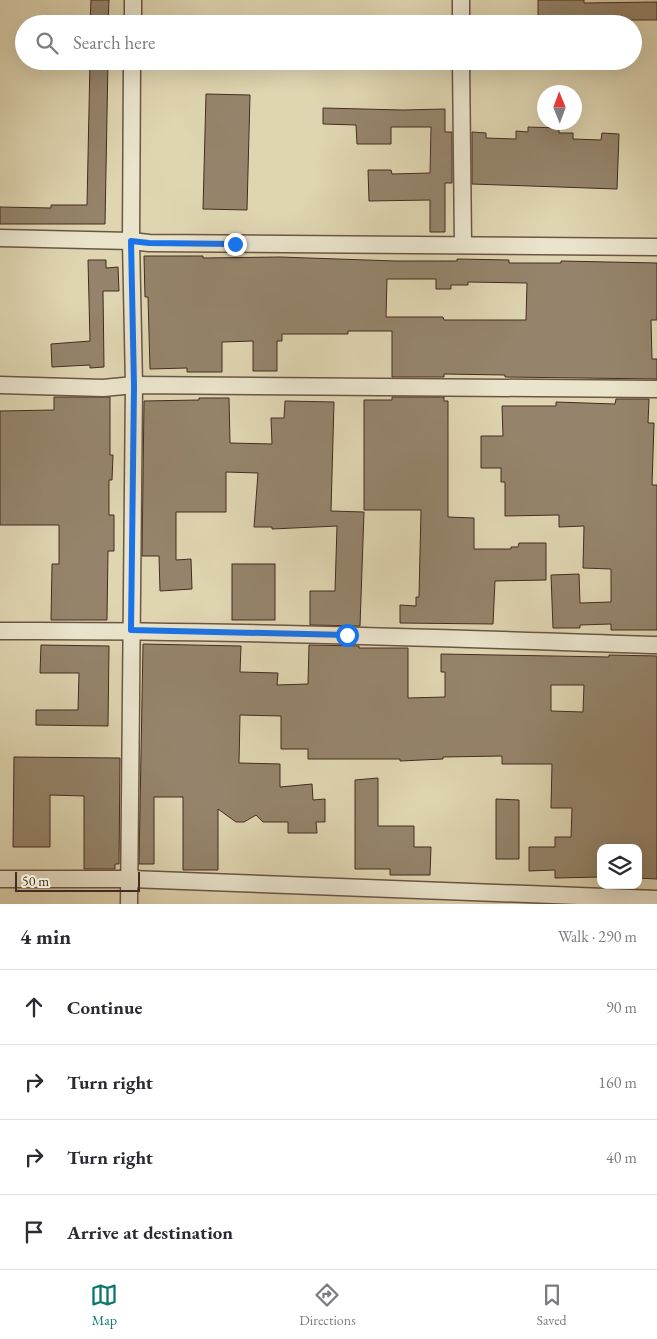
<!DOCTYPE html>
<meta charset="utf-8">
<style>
body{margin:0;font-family:"EB Garamond",serif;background:#f7f7f7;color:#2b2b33}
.controls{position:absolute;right:15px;bottom:15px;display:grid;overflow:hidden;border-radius:10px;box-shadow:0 5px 20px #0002}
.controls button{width:45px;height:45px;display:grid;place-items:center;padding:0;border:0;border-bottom:1px solid #e1e1e2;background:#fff;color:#2b2b33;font:25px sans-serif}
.compass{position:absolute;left:537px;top:85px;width:45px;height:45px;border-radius:50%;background:#fff;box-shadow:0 5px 20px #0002;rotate:359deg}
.scale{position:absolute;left:15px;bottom:12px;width:125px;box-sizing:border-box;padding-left:5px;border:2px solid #442c20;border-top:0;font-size:14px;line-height:18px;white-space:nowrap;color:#442c20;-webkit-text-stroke:4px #eae4cc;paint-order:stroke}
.stop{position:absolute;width:15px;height:15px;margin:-11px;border:4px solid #1a73e8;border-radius:50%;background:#fff}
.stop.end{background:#1a73e8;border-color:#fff;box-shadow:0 1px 5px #0008}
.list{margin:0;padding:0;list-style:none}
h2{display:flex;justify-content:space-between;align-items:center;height:65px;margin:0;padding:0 20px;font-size:21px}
h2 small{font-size:16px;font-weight:400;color:#7c7c81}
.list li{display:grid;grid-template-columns:32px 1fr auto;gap:15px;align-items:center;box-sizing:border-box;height:75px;padding:0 20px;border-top:1px solid #e1e1e2}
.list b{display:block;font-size:19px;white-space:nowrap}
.list em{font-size:16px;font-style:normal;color:#7c7c81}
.icon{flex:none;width:28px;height:28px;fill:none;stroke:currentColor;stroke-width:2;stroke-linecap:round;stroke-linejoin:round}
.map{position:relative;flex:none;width:657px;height:904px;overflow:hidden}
.search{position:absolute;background:#fff;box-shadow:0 5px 20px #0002;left:15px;right:15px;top:15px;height:55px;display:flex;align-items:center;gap:12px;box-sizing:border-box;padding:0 18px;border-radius:28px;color:#7c7c81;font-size:19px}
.sheet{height:365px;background:#fff}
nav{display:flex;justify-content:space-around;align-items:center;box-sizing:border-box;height:70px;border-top:1px solid #e1e1e2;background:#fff;font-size:14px;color:#7c7c81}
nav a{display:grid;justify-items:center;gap:2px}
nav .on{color:#0f766e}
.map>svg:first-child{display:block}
</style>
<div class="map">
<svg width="657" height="904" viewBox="0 0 657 904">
<rect width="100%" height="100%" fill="#dfd5b1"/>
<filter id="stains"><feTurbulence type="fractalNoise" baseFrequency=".004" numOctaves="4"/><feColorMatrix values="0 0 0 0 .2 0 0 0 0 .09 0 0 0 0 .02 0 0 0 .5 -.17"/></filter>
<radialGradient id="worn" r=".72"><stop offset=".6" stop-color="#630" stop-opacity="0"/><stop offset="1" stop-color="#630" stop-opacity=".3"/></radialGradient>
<g fill="#95846b" stroke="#442c20" fill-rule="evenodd">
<path d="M91 0H109L108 24H90Z"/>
<path d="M538 0H584V3L657 2V20H592V17L538 16Z"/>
<path d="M90 61H108L105 224H0V207L51 208V205H87Z"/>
<path d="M206 94 250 95 247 210 203 209Z"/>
<path d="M323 108 403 110 445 109V132H452V183H445V232H430V200L369 201 368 170H391L392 174 430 173 431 127H391V144H357L356 125 323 124Z"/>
<path d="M528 127 559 128V133H573V139L601 140 602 133 619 134 617 189 472 184V132L486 133V138L516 139V131L528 132Z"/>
<path d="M144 256H203V258L280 257 395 261H457V259L509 260V263H561V261L657 263V320H651L652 359H657V379L505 377V375L444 374V377H392V331H348V334H282V341H277V371H253V341L222 342V372H187V368L150 369 148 297H145ZM387 279H436V289H451V285H468V282L527 283 526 320H444L443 317H386Z"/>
<path d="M88 260H106V268L118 267 119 291H103L104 367 90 368V365L52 367 51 344 90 341Z"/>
<path d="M54 397H110V455H113L112 480H109V515H114V551H108L107 620H51L52 564H59V525H0V411L54 410Z"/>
<path d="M392 397H444V401H448V517L474 518V549H511V547H518L519 543H546V580L495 581 493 624 400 623V605L416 606V597H419L421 510H364V400H392Z"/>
<path d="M199 398H229L230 443 272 444 271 418H284L285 401 334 402 331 511 364 512 360 626 310 625V591H335L337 526 272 529V527H254L258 473 226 472V512H176V560L191 559 192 589 160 591 159 556H142L144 401 199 400Z"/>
<path d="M616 399H649L648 423H654L652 485H657V630H611V624L580 625V628H553L551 575 579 574 580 603 611 602V569L583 568 584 526 559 527V515L505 516V482H501V468H481V436H503L502 406H556V402L615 404Z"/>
<rect x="232" y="564" width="43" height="56"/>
<path d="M143 644 241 646 240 672 278 673 277 685 308 684 309 645 359 646V648H408V698L445 697V672H441V654L609 657V655L657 656V879L638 878V848H601V877L555 878V870L529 871V847H555V837H571L572 808H551L552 764H502V756L443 757V759L400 761V759H308V749H281V716L240 715 239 763 280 764V787L312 784 313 800 325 799V822H316L317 833H288V822H263L256 815 244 822H236L218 809V870H183V797H154V864H139ZM551 685H584L583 712 551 711Z"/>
<path d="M41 645 109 646 108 726 36 725V710H78L79 673H40Z"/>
<path d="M14 757 120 758 119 864H115V869H84V796L50 795V847H13Z"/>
<path d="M378 778V826H414V847H431L430 875H390V869H355V780Z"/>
<path d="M496 799 519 800V859H496Z"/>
</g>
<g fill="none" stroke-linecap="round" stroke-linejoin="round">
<g stroke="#6b5644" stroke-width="19">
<g id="minor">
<path d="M461 0V24"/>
<path d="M133 24V0"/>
<path d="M461 61 463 245"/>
<path d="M0 238 131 241 149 243 657 247"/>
<path d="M0 385 103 388 134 385 657 389"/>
<path d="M0 631C219 630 438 638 657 645"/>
<path d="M0 879H131L657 899"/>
<path d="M129 904 134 385 131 241 132 61"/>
</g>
</g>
<use href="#minor" stroke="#eae4cc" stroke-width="16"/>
</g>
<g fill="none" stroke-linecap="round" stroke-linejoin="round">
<path stroke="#1a73e8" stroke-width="6" d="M235 244 149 243 131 241 134 386 131 630 347 635"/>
</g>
<rect width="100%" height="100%" filter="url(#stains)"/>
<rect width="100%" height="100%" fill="url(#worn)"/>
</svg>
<div class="controls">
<button><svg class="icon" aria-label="layers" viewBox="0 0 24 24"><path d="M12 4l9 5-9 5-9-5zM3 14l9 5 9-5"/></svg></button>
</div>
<svg class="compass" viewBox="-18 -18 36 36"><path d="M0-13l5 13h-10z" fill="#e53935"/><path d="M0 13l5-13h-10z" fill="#7c7c81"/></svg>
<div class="scale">50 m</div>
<div class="stop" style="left:347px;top:635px"></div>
<div class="stop end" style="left:235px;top:244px"></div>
<div class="search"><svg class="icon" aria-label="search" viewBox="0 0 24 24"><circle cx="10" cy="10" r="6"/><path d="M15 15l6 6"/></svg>Search here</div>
</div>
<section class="sheet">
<h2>4 min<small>Walk · 290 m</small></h2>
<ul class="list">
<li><svg class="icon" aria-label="ahead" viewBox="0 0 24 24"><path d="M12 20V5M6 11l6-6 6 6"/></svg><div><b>Continue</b></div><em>90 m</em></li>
<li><svg class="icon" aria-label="right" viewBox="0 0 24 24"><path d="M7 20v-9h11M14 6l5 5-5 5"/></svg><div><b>Turn right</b></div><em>160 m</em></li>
<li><svg class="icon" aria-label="right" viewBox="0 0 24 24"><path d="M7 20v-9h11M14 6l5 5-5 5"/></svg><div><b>Turn right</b></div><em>40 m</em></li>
<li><svg class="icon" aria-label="arrive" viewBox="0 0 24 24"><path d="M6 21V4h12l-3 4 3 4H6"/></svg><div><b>Arrive at destination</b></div></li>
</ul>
</section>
<nav>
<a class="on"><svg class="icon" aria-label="map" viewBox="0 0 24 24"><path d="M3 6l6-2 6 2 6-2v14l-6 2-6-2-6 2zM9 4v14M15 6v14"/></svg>Map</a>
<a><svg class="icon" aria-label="directions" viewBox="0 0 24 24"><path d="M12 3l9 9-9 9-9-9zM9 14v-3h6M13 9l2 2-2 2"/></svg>Directions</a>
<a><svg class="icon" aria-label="saved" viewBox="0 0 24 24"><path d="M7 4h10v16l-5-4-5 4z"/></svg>Saved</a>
</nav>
